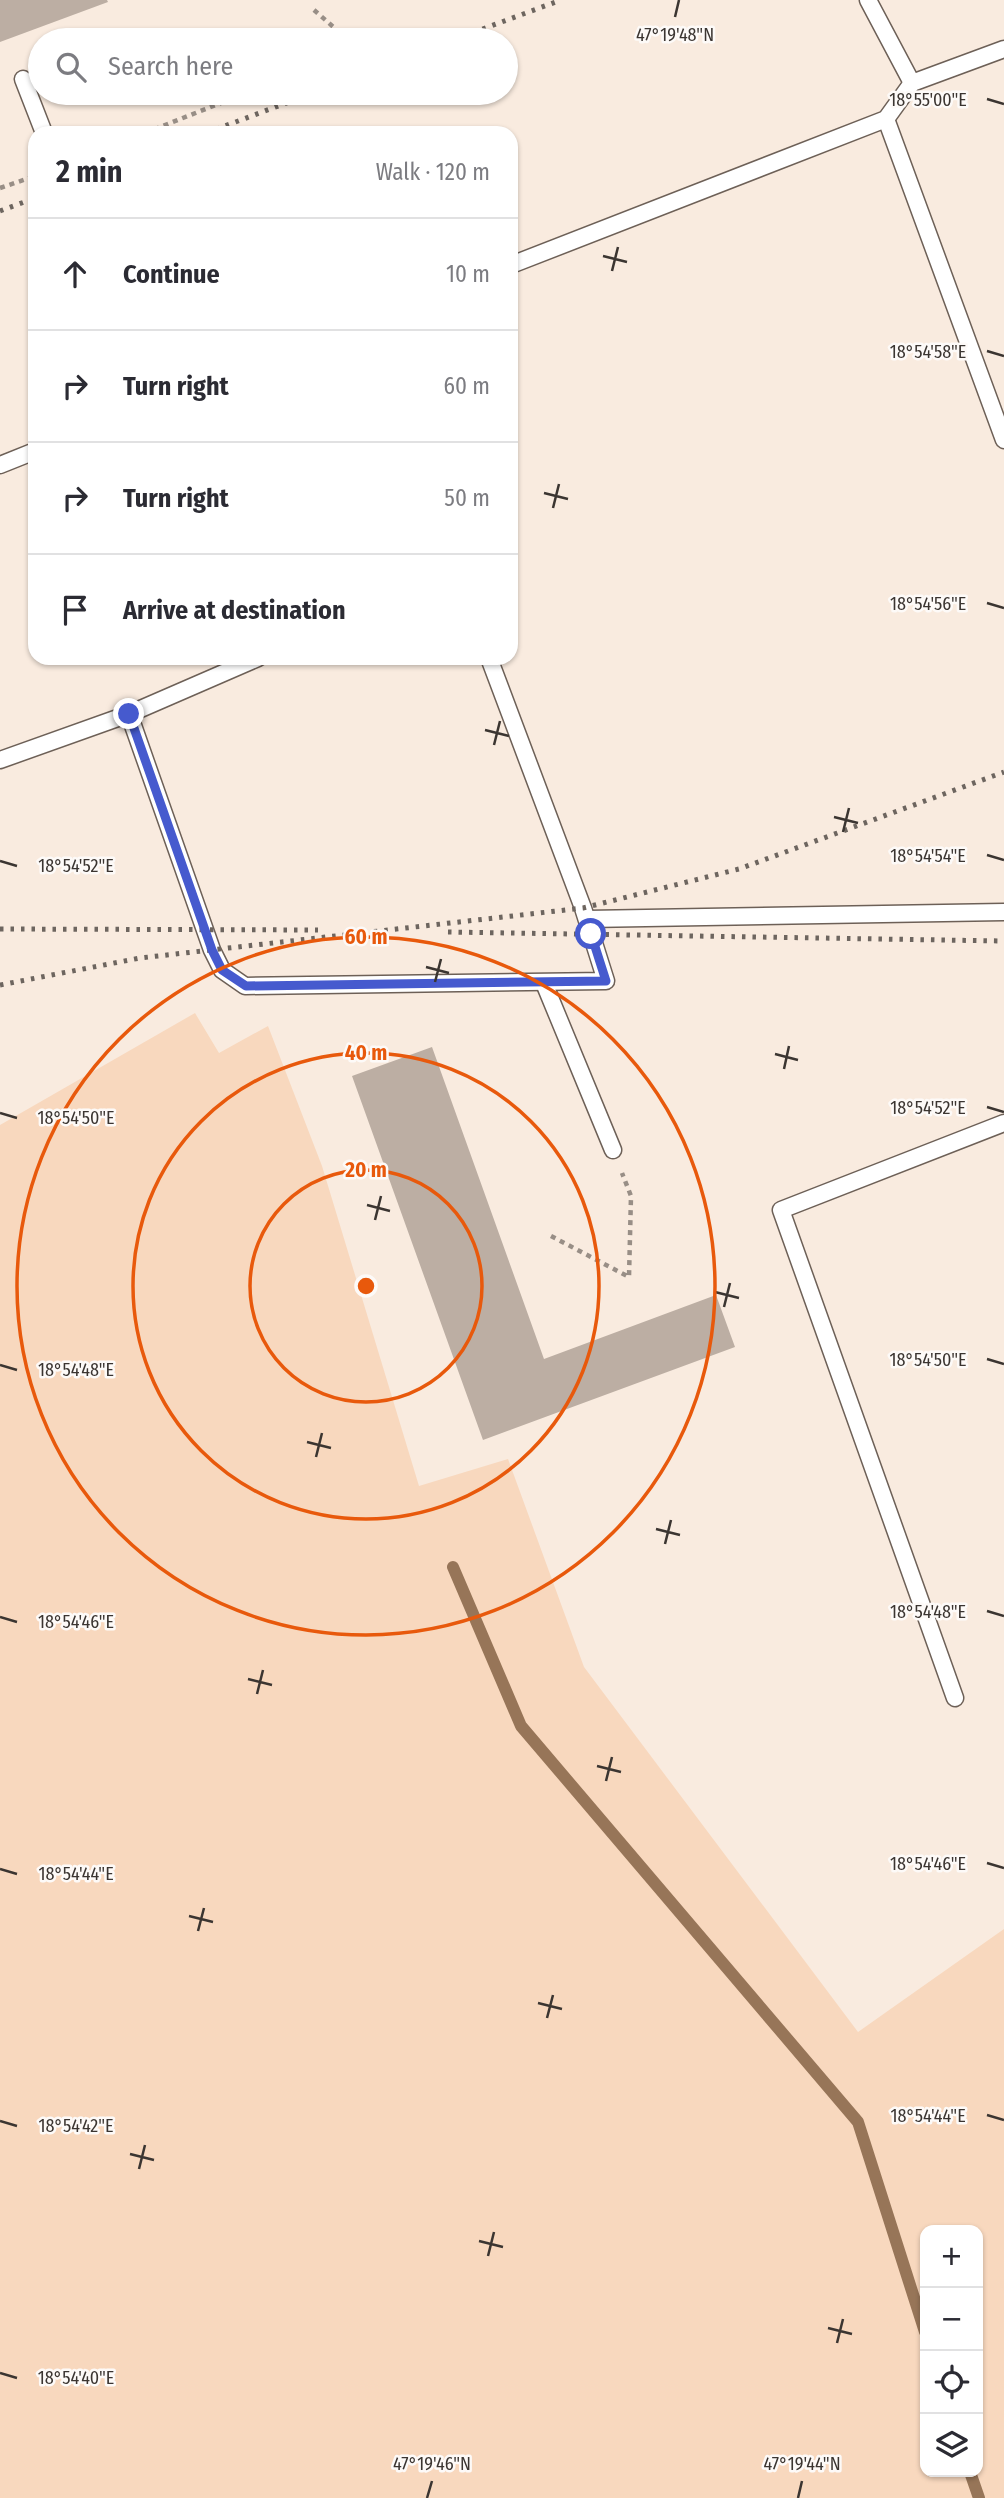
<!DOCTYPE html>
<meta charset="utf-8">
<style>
body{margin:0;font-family:"Fira Sans Condensed",sans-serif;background:#f7f7f7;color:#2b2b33}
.controls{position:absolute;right:21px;bottom:21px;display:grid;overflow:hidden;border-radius:14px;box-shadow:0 2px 5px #0004}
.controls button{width:63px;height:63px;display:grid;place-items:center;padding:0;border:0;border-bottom:2px solid #e1e1e2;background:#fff;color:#2b2b33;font:35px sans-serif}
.stop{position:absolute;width:21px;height:21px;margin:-16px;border:5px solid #465ace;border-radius:50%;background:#fff}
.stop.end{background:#465ace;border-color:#fff;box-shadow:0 2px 7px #0008}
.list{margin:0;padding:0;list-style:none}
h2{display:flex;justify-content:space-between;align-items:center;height:91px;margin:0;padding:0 28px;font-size:30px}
h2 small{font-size:23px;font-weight:400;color:#7c7c81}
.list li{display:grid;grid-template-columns:46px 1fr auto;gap:21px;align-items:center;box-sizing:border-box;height:112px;padding:0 28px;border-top:2px solid #e1e1e2}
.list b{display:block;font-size:26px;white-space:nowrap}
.list em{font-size:23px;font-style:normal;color:#7c7c81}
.icon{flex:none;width:38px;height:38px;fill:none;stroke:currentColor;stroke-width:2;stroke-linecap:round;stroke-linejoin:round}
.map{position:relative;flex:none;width:1004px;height:2498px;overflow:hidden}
.search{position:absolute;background:#fff;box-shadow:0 2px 5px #0004;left:28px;top:28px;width:490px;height:77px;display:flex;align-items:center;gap:18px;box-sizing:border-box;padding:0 24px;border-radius:38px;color:#7c7c81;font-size:26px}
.panel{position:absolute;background:#fff;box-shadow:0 2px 5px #0004;left:28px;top:126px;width:490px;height:539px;border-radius:21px}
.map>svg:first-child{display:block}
</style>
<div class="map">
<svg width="1004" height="2498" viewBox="0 0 1004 2498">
<rect width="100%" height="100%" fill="#f9ebdf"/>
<path fill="#f8d8be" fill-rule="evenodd" d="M195 1013 219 1053 268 1026 322 1166 419 1486 508 1459 584 1667 858 2032 1004 1929V2498H0V1125ZM925 2230H978V2472H925Z"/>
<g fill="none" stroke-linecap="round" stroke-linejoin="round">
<g stroke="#977558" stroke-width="12">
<path d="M453 1567 521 1726 858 2122 925 2332"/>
<path d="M970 2472 979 2498"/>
</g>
</g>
<g fill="#bcaea3">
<path d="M0 0H107L108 2 0 42Z"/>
<path d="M432 1047 544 1359 716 1295 735 1347 483 1440 352 1076Z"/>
</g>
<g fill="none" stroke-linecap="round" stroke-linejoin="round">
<g stroke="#6d6057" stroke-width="19">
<g id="lane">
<path d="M868 0 912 83"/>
<path d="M23 79 44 133"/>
<path d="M886 119 1004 440"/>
<path d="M511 265 886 119 912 83 1004 49"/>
<path d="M0 465 35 451"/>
<path d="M129 714 212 950 222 970 245 986 606 981 583 908 489 658"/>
<path d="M0 760 129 714 258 658"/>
<path d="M587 919 1004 912"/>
<path d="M544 983 613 1150"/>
<path d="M955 1698 781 1210 1004 1123"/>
</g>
</g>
<g stroke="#988e86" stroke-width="4.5" stroke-dasharray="5 5" stroke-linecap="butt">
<path d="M314 10 338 31 336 40"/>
<path d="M145 133 246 93"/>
<path d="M0 188 35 176"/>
<path d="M551 1236 629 1277 631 1196 622 1173"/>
</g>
<use href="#lane" stroke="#fff" stroke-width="16"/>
<g stroke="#6d655f" stroke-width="5" stroke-dasharray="3.5 7" stroke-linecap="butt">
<path d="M453 40 561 0"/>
<path d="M206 133 313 93"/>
<path d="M0 211 35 198"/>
<path d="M0 929 318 930"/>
<path d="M448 932 1004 941"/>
<path d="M0 985 140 958 583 908 739 869 1004 772"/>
</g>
</g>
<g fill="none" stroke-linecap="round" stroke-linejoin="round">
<path stroke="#465ace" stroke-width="9" d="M129 714 212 950 222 970 246 986 606 981 591 934"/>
</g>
<path fill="none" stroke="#3b3531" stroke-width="2.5" d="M675 17 679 0M987 99 1004 104M603 256 627 262M612 271 618 247M987 351 1004 356M544 493 568 499M553 508 559 484M987 603 1004 608M485 730 509 736M494 745 500 721M834 817 858 823M843 832 849 808M987 855 1004 860M0 861 17 866M426 967 449 973M435 982 441 959M775 1054 798 1060M784 1069 789 1046M987 1107 1004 1112M0 1113 17 1118M367 1205 390 1211M375 1220 381 1196M715 1292 739 1298M724 1307 730 1283M987 1359 1004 1364M0 1365 17 1370M307 1442 331 1448M316 1457 322 1433M656 1529 680 1535M665 1544 671 1520M987 1611 1004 1616M0 1617 17 1622M248 1679 272 1685M257 1694 263 1670M597 1766 621 1772M606 1781 612 1757M987 1863 1004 1868M0 1869 17 1874M189 1916 213 1922M198 1931 204 1908M538 2003 562 2009M547 2018 553 1995M987 2115 1004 2120M0 2121 17 2126M130 2154 154 2160M139 2169 145 2145M479 2241 503 2247M488 2256 494 2232M828 2328 852 2334M837 2343 843 2319M0 2373 17 2378M427 2498 432 2481M798 2498 802 2481"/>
<g fill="none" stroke="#e8590c" stroke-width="3.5">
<circle cx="366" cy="1286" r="116"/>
<circle cx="366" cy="1286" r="233"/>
<circle cx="366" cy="1286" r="349"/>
</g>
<g font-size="18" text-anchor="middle" fill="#3b3531" stroke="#fdfaf8" stroke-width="5" stroke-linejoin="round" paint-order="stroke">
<text x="675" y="41">47°19'48"N</text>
<text x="928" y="106">18°55'00"E</text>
<text x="928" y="358">18°54'58"E</text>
<text x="928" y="610">18°54'56"E</text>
<text x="928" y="862">18°54'54"E</text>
<text x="76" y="872">18°54'52"E</text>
<text x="928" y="1114">18°54'52"E</text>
<text x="76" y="1124">18°54'50"E</text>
<text x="928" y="1366">18°54'50"E</text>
<text x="76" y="1376">18°54'48"E</text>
<text x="928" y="1618">18°54'48"E</text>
<text x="76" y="1628">18°54'46"E</text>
<text x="928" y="1870">18°54'46"E</text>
<text x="76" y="1880">18°54'44"E</text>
<text x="928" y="2122">18°54'44"E</text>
<text x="76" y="2132">18°54'42"E</text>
<text x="76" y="2384">18°54'40"E</text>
<text x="432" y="2470">47°19'46"N</text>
<text x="802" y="2470">47°19'44"N</text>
</g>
<circle cx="366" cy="1286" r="10" fill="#e8590c" stroke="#fdfaf8" stroke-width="3.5"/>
<g font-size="21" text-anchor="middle" font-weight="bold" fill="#e8590c" stroke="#fdfaf8" stroke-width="5" stroke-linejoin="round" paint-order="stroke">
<text x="366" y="944">60 m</text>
<text x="366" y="1060">40 m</text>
<text x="366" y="1177">20 m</text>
</g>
</svg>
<div class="controls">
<button>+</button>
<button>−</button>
<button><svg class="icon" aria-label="locate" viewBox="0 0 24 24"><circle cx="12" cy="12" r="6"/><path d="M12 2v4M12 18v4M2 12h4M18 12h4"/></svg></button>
<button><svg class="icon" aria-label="layers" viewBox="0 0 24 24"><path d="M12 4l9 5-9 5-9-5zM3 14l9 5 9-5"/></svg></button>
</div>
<div class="stop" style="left:591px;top:934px"></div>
<div class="stop end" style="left:129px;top:714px"></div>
<div class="search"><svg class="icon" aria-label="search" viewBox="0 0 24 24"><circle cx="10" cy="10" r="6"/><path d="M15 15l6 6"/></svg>Search here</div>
<section class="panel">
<h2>2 min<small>Walk · 120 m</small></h2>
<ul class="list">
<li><svg class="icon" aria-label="ahead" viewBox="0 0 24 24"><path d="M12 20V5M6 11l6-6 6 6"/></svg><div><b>Continue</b></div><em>10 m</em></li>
<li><svg class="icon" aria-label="right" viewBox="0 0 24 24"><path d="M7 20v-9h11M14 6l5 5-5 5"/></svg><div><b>Turn right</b></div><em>60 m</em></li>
<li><svg class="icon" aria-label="right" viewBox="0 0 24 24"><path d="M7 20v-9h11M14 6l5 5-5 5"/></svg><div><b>Turn right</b></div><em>50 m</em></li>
<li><svg class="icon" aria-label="arrive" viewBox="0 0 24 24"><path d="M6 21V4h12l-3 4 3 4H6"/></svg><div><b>Arrive at destination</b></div></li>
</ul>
</section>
</div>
